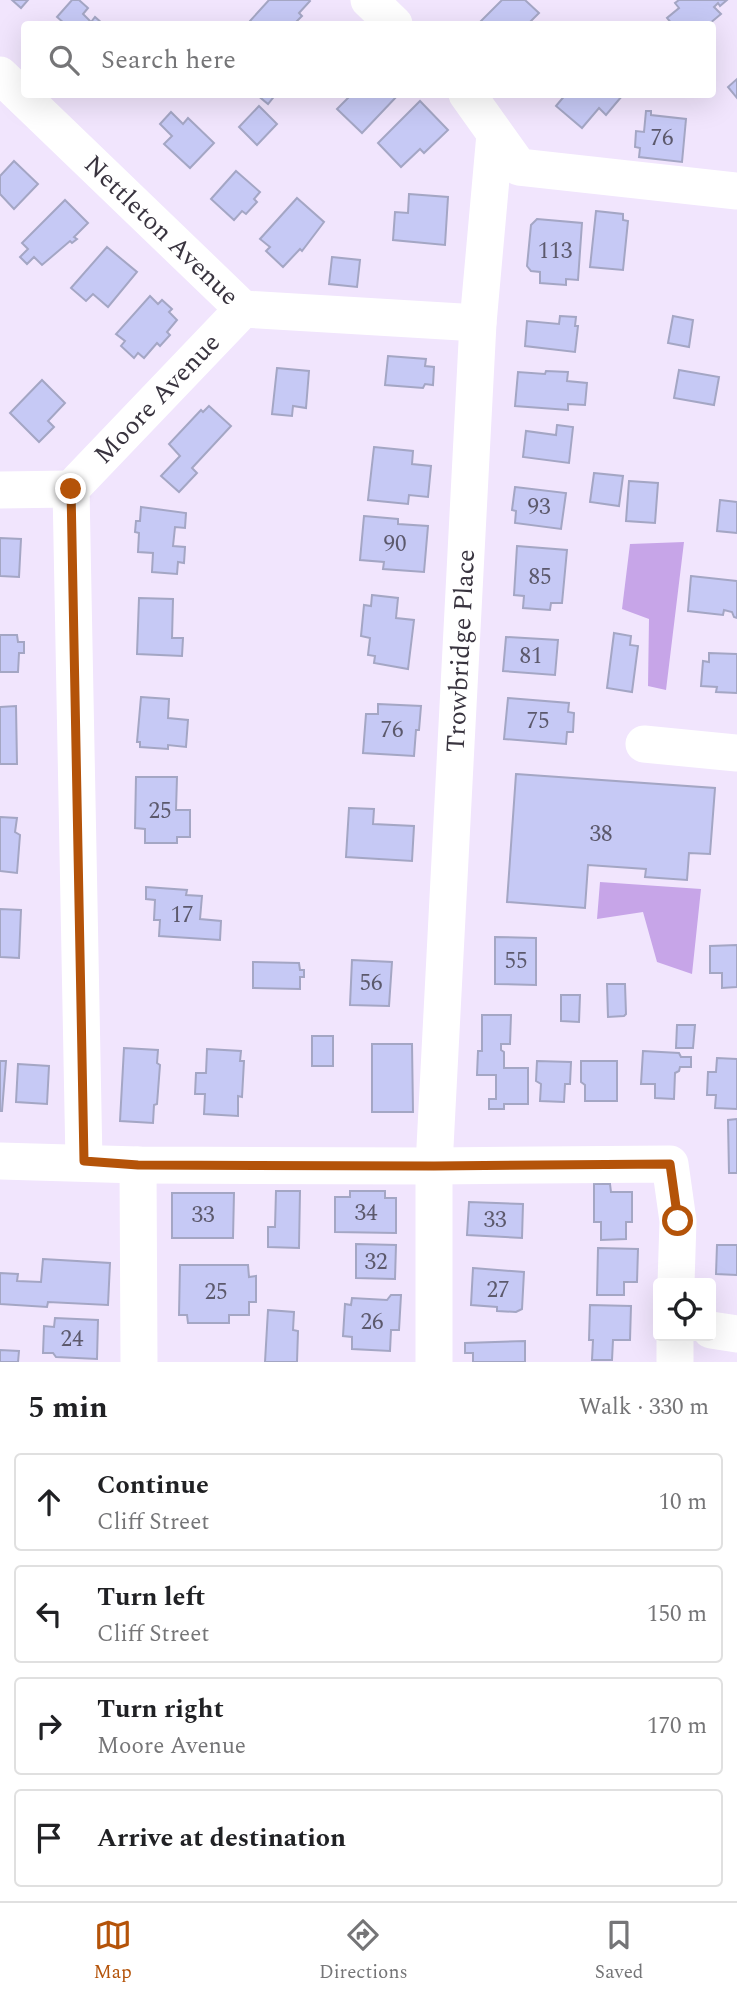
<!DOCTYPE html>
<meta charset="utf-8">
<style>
body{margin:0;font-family:Spectral,serif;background:#f2f2f2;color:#202124}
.controls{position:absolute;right:21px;bottom:21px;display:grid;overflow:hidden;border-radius:7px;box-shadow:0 7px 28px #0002}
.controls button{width:63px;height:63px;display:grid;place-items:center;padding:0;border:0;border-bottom:2px solid #e0e0e0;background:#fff;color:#202124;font:35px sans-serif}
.stop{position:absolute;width:21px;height:21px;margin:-16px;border:5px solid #b45309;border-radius:50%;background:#fff}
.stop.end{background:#b45309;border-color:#fff;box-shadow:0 2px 7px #0008}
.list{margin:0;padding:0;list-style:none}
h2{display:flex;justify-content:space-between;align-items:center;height:91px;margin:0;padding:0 28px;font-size:30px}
h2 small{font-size:23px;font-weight:400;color:#757577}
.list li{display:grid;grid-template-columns:46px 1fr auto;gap:21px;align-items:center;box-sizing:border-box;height:98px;margin:0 14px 14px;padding:0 14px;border:2px solid #e0e0e0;border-radius:7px}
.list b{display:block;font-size:26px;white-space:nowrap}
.list p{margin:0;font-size:23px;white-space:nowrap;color:#757577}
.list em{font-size:23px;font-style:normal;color:#757577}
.icon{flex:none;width:38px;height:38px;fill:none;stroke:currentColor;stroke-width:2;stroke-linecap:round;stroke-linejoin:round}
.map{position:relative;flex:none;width:737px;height:1362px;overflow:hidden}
.search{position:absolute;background:#fff;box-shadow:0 7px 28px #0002;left:21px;right:21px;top:21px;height:77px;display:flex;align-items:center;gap:18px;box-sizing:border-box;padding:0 24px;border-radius:7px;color:#757577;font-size:26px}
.sheet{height:539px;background:#fff}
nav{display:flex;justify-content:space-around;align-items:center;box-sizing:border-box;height:98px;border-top:2px solid #e0e0e0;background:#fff;font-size:19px;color:#757577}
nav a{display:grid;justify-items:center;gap:4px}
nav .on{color:#b45309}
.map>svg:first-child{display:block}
</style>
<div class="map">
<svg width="737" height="1362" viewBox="0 0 737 1362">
<rect width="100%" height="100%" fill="#f1e5fd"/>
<g fill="#c7a5e8">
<path d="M684 542 666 690 648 686 649 619 622 609 630 544Z"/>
<path d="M600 882 701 889 692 974 657 962 643 912 597 919Z"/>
</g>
<g fill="#c6c9f5" stroke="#a4a6c4" stroke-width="2">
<path d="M12 0H28L21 8Z"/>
<path d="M72 0H79L88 8 83 14 91 22 95 17 103 24H65L57 17Z"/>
<path d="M269 0H309L310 1 299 13 302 16 294 24H251L250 21Z"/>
<path d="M502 0H525L539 13 528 24H478Z"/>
<path d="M679 0H727L720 6 718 3 714 7 721 14 709 24H672L667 18 679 8 675 3Z"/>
<path d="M737 79V98L728 87Z"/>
<path d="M256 94H276L268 104Z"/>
<path d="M346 94H399L362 133 337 109 349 97Z"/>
<path d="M566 94H620L622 96 606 115 599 108 582 128 556 106Z"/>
<path d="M420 101 448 130 424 153 420 149 401 167 378 143Z"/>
<path d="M259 106 277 124 257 145 239 127Z"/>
<path d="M646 111H651V115L686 119 682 162 639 157 640 148 635 147 636 131 644 132Z"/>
<path d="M171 112 183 124 188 118 214 143 190 168 164 144 172 136 160 124Z"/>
<path d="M14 161 38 184 14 209 0 194V176Z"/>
<path d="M236 171 260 192 254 199 257 202 246 214 242 211 234 220 211 199Z"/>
<path d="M409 194 448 197 445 245 393 240 395 212 408 213Z"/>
<path d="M297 198 324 222 302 251 300 249 283 267 266 251 270 247 260 239Z"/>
<path d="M65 200 88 223 74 237 77 239 72 243 70 241 42 265 34 257 27 264 20 257 28 249 22 243Z"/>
<path d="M596 211 623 214V220L628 221 623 270 590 267Z"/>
<path d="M537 219 582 223 578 280 566 279V285L540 283V272L531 271 527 266 531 225Z"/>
<path d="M107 247 137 272 108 307 93 294 86 301 71 288Z"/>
<path d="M332 257 360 260 357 287 329 284Z"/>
<path d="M150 296 158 304 162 300 172 309 169 312 177 320 167 332 170 335 160 346 157 343 144 358 138 353 134 358 121 346 125 341 116 334Z"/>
<path d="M560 316 576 317 575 326H578L575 352 525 346 527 321 559 324Z"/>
<path d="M673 316 693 320 689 347 668 343Z"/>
<path d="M388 356 426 359 425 366 434 367 433 385 425 384 423 388 385 385Z"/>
<path d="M277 368 309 371 306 408 293 406 292 416 272 414Z"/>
<path d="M679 370 719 377 714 405 674 398Z"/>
<path d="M546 371 568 372 567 381 587 383 585 405 568 404V410L515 406 518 372 545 374Z"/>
<path d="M42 380 65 403 48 421 54 427 39 442 10 413Z"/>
<path d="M209 406 231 426 192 468 197 473 179 492 161 476 180 456 169 444 201 410 203 412Z"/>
<path d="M557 425 573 427 569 463 523 457 526 431 556 435Z"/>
<path d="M374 447 413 451 412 464 431 466 428 497 409 495 408 504 368 500Z"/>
<path d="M594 473 623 476 619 506 590 502Z"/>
<path d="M629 481 658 483 655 523 626 521Z"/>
<path d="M515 487 566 493 561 529 515 523 516 511 512 510Z"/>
<path d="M720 500 737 502V533L717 531Z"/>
<path d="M141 507 186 513 185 528 175 527 173 546 185 547 184 563 178 562 177 574 152 572 153 553 138 552 139 533 135 532 136 521H140Z"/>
<path d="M364 516 398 519V524L428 526 424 572 383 569 384 562 360 560Z"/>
<path d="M0 538 21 539 19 577 0 576Z"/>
<path d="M517 546 567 550 562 603H551L550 610 523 608 524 596 514 595Z"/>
<path d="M691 576 737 581V618L734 617 732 612 724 610 723 615 688 611Z"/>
<path d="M372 595 398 598 396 618 414 620 408 669 374 663 375 656 368 655 370 638 361 636 364 605 371 606Z"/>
<path d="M139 598 173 599 172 638H183L182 656 137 654Z"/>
<path d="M614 633 631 636 630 645 638 646 632 692 607 688Z"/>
<path d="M0 635H17L18 642H24V653H19L18 672H0Z"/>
<path d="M506 637 558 640 555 675 503 671Z"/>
<path d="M709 653 737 654V693L716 692 717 687 701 686 703 661 709 662Z"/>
<path d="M141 697 169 699 168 718 188 720 186 747 168 745V749L140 747V742H137Z"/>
<path d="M508 698 569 703 568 712 574 713 573 732H567L566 744 504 739Z"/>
<path d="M378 704 421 706 419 730H416L414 756 363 753 366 714H378Z"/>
<path d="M16 706 17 764H0V707Z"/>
<path d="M516 774 715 788 710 854 689 853 687 880 645 877 646 869 588 865 585 908 507 902Z"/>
<path d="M136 777H177L176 810H190V837H177V843H145V829L135 828Z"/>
<path d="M349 808 374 809 373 824 414 826 412 861 346 857Z"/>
<path d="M0 817 17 818 15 832 20 835 17 873 0 871Z"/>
<path d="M146 887 187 890 186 895 202 896 200 919 221 921 220 940 159 936 160 920H154L155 900 146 899Z"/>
<path d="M0 909 21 910 19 958 0 957Z"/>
<path d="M495 937 536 938V985L495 984Z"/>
<path d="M737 945V987L722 988V973H710V946Z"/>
<path d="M352 960 392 962 389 1006 350 1005Z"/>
<path d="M253 962 299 963 300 970H304V977H300V989L253 988Z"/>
<path d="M607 984H625L626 1014 624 1016 608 1017Z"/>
<path d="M561 995H580L579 1022 561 1021Z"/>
<path d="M482 1015H511L510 1044H501V1050L504 1052V1068H528V1104H504V1109H489V1099H496V1075H477L478 1051H482Z"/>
<path d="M677 1025H695L693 1048H676Z"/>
<rect x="312" y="1036" width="21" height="30"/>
<path d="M372 1044H412L413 1112H372Z"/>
<path d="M124 1048 158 1050 157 1063 160 1065 157 1104 154 1105 153 1123 120 1121Z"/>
<path d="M207 1049 241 1051 240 1061H244L242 1097 238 1096V1116L204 1114 205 1094H195L196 1073H206Z"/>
<path d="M643 1051 679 1053 681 1057H691V1067H680L679 1071 675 1073 674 1099 655 1098V1084H641Z"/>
<path d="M717 1058 737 1059V1109L715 1108 716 1095H707L708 1072H716Z"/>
<path d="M0 1061H6L2 1111H0Z"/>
<path d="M537 1061 571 1062 570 1084H565L564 1102 540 1101 541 1084 536 1081Z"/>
<path d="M581 1061H617V1101H585V1085L581 1082Z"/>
<path d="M18 1064 49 1066 47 1104 16 1102Z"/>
<path d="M737 1119V1173H729L728 1120Z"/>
<path d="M594 1184H610L611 1192H632V1222H626V1239L601 1240V1222H594Z"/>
<path d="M276 1191H300L299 1248 268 1247V1227H275Z"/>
<path d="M350 1191H385V1198H396V1233L335 1232V1197H350Z"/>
<path d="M172 1193H234L233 1238H172Z"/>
<path d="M469 1202 523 1204 522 1238 467 1235Z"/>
<path d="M356 1244 396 1245 395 1279 356 1278Z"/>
<path d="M717 1245H737V1275L716 1274Z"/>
<path d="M598 1248 638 1249 637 1282H624V1295H597Z"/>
<path d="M43 1259 110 1263 108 1305 48 1302 47 1307 0 1304V1273L18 1274 17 1281 41 1282Z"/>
<path d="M180 1265H248L249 1277 256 1276V1302H249V1315H229V1323H188L187 1315H179Z"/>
<path d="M473 1268 524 1272 522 1309 516 1312 497 1311V1307L471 1305Z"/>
<path d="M391 1295H401L399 1330H391L390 1351 352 1349V1337L343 1336 345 1304 351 1305 352 1298 387 1300Z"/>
<path d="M590 1305 631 1306 630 1340H613L612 1360H592L593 1340H589Z"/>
<path d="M268 1310 294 1312 293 1330 298 1331 297 1362H265Z"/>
<path d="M55 1318 98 1320 97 1359 56 1357 53 1353H43L44 1326 54 1327Z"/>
<path d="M525 1341V1362H473V1353H465V1343Z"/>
<path d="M0 1350 19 1351 18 1362H0Z"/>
</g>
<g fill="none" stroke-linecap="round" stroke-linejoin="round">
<g stroke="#fff" stroke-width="37">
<path d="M369 0 394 24"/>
<path id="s1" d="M0 75 243 309 478 323"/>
<path d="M467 94 519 167 737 191"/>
<path d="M0 490 71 489"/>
<path d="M644 744 737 753"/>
<path d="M0 1161 138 1165 434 1166 670 1164 678 1221 676 1283"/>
<path id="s2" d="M84 1162 71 489 243 309"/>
<path d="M138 1165 139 1362"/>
<path d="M711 1330 737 1334"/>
<path id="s3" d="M434 1362V1166L478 323 495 134"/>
<path d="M675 1362V1336"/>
</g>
</g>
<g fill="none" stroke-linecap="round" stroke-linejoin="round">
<path stroke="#b45309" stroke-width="9" d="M71 489 84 1161 138 1165 434 1166 670 1164 678 1221"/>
</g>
<g text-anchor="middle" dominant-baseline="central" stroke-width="6" stroke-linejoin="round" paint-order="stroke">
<g font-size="23" fill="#5c596c">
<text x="662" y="138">76</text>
<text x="555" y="251">113</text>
<text x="539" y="507">93</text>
<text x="395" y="544">90</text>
<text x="540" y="577">85</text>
<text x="531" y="656">81</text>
<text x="538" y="721">75</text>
<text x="392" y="730">76</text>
<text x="160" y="811">25</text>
<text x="601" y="834">38</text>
<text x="182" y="915">17</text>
<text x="516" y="961">55</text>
<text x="371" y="983">56</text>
<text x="366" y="1213">34</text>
<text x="203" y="1215">33</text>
<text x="495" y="1220">33</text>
<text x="376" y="1262">32</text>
<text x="498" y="1290">27</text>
<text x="216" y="1292">25</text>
<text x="372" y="1322">26</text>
<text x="72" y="1339">24</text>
</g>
<g font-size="26" fill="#39343f" stroke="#f9f6fd">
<text stroke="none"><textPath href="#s1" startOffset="224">Nettleton Avenue</textPath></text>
<text stroke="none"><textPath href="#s2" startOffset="798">Moore Avenue</textPath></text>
<text stroke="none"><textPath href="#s3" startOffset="712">Trowbridge Place</textPath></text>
</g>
</g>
</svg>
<div class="controls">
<button><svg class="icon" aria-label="locate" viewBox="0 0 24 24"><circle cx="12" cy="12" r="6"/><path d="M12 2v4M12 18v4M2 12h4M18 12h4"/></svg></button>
</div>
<div class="stop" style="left:678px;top:1221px"></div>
<div class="stop end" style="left:71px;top:489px"></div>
<div class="search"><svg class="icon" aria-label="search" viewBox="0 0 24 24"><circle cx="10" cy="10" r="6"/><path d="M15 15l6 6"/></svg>Search here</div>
</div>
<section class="sheet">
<h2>5 min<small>Walk · 330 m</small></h2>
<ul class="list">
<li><svg class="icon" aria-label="ahead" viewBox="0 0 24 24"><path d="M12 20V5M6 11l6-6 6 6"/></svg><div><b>Continue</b><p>Cliff Street</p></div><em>10 m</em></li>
<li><svg class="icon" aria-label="left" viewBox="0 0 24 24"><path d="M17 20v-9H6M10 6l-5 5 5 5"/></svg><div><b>Turn left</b><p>Cliff Street</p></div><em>150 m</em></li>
<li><svg class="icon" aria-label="right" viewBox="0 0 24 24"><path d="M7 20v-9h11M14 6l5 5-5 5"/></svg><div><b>Turn right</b><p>Moore Avenue</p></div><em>170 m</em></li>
<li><svg class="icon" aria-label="arrive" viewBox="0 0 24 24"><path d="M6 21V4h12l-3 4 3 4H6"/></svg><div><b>Arrive at destination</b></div></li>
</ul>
</section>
<nav>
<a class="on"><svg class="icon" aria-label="map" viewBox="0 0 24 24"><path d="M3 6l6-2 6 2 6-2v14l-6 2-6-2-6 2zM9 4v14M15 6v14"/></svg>Map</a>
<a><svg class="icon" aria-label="directions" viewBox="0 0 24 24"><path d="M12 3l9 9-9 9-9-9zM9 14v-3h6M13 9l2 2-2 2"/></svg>Directions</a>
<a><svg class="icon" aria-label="saved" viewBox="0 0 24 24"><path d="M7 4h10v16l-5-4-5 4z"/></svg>Saved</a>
</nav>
